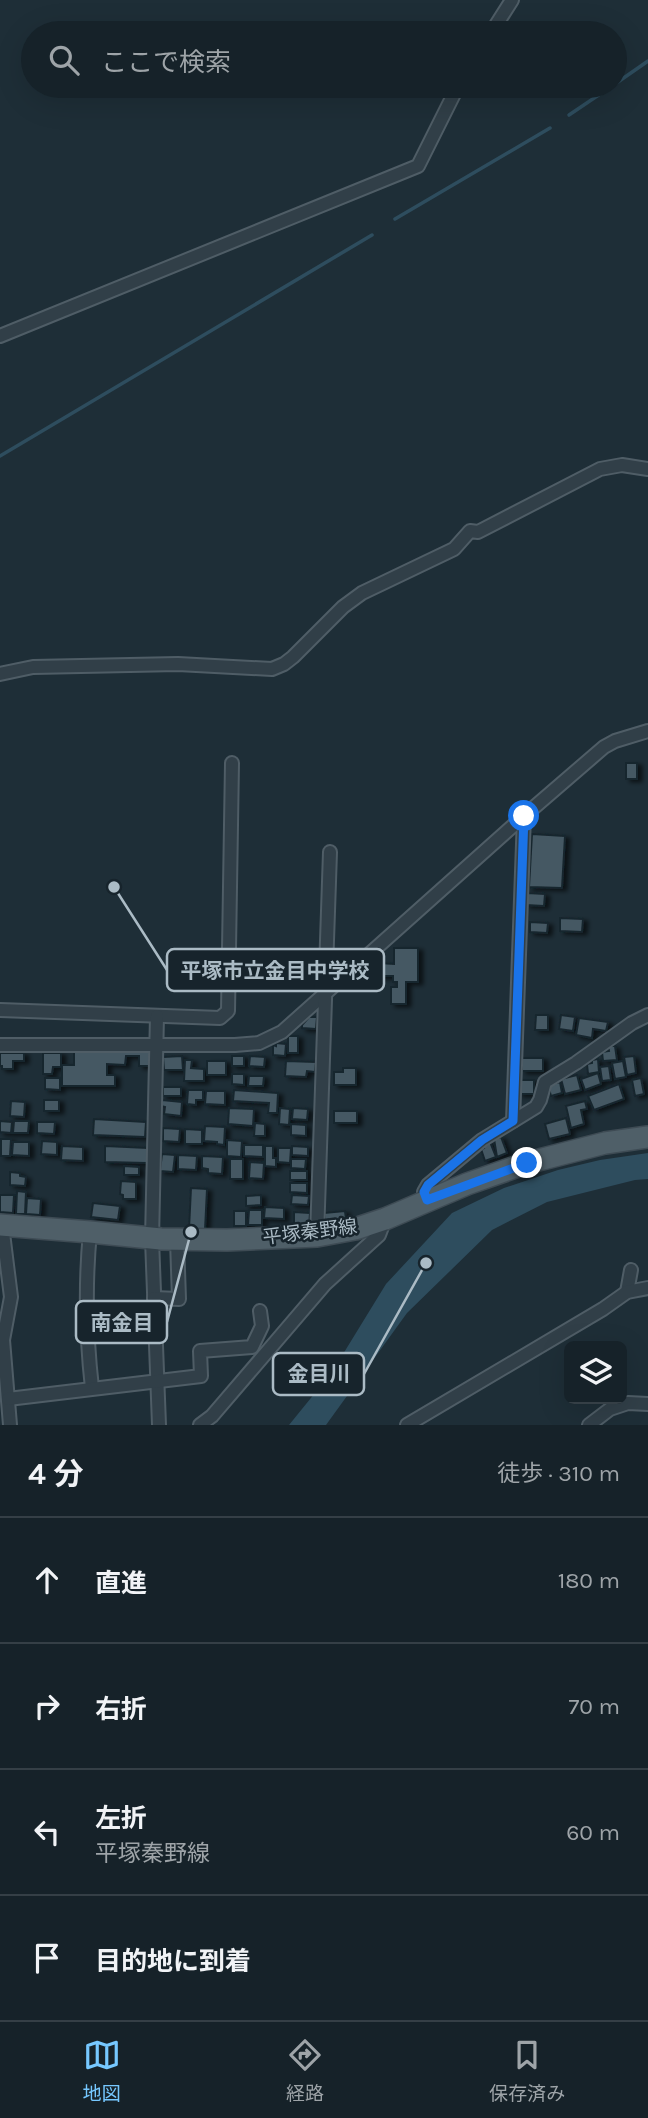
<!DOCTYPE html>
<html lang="ja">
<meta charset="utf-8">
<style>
body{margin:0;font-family:Karla,"Noto Sans JP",sans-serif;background:#232f35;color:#f1f3f6}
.controls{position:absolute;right:21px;bottom:21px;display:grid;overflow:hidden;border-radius:10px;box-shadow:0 7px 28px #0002}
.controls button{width:63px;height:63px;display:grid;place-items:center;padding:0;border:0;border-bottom:2px solid #353f46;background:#162229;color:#f1f3f6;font:35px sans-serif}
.stop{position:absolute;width:21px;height:21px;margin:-16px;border:5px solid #1a73e8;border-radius:50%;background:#fff}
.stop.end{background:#1a73e8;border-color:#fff;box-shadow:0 2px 7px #0008}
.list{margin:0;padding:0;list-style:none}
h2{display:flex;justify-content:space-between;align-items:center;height:91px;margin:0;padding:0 28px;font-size:30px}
h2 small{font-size:23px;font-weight:400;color:#9ea4a8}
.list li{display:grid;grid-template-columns:46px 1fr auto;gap:21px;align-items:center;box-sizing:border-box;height:126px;padding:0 28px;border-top:2px solid #353f46}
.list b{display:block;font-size:26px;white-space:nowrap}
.list p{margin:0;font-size:23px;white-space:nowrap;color:#9ea4a8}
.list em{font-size:23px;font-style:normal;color:#9ea4a8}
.icon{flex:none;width:38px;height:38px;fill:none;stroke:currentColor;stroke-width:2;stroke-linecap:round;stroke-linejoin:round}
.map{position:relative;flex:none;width:648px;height:1425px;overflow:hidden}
.search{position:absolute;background:#162229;box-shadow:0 7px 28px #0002;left:21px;right:21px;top:21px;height:77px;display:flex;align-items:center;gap:18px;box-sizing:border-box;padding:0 24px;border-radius:38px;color:#9ea4a8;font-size:26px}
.sheet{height:595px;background:#162229}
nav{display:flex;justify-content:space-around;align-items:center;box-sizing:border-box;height:98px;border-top:2px solid #353f46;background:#162229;font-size:19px;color:#9ea4a8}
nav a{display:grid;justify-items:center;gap:4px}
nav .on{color:#76c8ff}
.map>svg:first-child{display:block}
</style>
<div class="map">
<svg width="648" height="1425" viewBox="0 0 648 1425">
<defs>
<filter id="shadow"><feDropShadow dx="4.5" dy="2.5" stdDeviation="2" flood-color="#0009"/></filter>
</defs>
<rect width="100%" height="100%" fill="#1e2e37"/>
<path fill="#2e4d5e" d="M648 1153V1179L635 1180 547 1202 492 1230 407 1313 326 1425H289L332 1372 386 1284 452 1213 504 1188 558 1170 600 1160Z"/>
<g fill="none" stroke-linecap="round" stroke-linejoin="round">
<g stroke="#2e4d5e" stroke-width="3.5">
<path d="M615 84 648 61"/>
<path d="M569 115 612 86"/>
<path d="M395 219 550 128"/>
<path d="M0 456 372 235"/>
</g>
</g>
<g fill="#455964" stroke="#19262e" stroke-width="2" filter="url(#shadow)">
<rect x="626" y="763" width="11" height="16"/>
<path d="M532 834 565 836 562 888 529 887Z"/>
<path d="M527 893 545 894 544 906 526 905Z"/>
<path d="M560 918 583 919 582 932 560 931Z"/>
<path d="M530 922 548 923 547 933 530 932Z"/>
<path d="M394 948H418V982H406V1004H391V987H397V982H393V976H378V963L394 964Z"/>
<path d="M536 1015H548V1030H535Z"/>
<path d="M561 1015 575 1017 573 1031 559 1029Z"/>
<path d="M309 1017H317L316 1029 302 1028V1025Z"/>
<path d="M579 1018 608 1022 606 1031 593 1029 592 1038 576 1035Z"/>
<rect x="288" y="1036" width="10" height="17"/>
<path d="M276 1043 286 1044 285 1056 273 1055V1045L276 1046Z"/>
<path d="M608 1046H615L617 1060 603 1061 602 1052 609 1051Z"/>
<path d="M74 1050 150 1051V1066H139V1056H126L125 1065 107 1064V1075H115V1086H62V1065H74Z"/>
<path d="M0 1053H24V1061H13V1069H2V1066H0Z"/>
<path d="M43 1053H61V1067H53L52 1074H43Z"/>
<path d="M182 1056 183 1070H164L163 1057Z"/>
<rect x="232" y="1056" width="12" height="10"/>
<path d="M250 1056 265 1057 264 1067 249 1066Z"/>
<path d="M634 1056 636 1073 627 1075 624 1057Z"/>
<rect x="522" y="1058" width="21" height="13"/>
<path d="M598 1059 599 1072 588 1074 587 1064 592 1063V1060Z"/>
<path d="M185 1060H192L191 1068 204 1069V1081H184Z"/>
<rect x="207" y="1061" width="19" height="14"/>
<path d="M286 1061 316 1062 315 1072 307 1071 306 1077 285 1076Z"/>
<path d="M623 1061 626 1077 615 1079 612 1063Z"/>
<path d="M609 1066 611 1080 602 1081 600 1067Z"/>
<path d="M343 1068H356V1085H334V1072H343Z"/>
<path d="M598 1073 601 1084 585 1090 581 1079Z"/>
<path d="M232 1074H244V1085L232 1084Z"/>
<path d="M577 1075 581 1090 565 1094 561 1079Z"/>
<path d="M249 1076H264L263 1086H248Z"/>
<path d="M45 1078H60V1090L45 1089Z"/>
<path d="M641 1078 644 1094 635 1096 632 1080Z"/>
<rect x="519" y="1080" width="15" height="14"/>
<path d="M560 1082 562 1093 551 1096 548 1085Z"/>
<path d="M619 1084 624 1099 594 1110 588 1096Z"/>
<rect x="163" y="1087" width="18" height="9"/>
<path d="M188 1090H203V1100H196V1105L187 1104Z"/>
<path d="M234 1090 278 1093 277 1113H268L269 1103 233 1101Z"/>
<path d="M206 1091H225V1105L205 1104Z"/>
<rect x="44" y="1100" width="15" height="11"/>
<path d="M162 1100 182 1102 181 1116 164 1114 165 1107 161 1106Z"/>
<path d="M11 1101 25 1102 24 1117 10 1116Z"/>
<path d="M585 1101 587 1109 581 1110 584 1124 571 1128 566 1106Z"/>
<path d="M229 1108 254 1109 253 1126 228 1124Z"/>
<path d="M280 1108 290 1109 289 1125 279 1124Z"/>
<path d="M293 1108 308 1109 307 1120 292 1119Z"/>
<rect x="334" y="1111" width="23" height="12"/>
<path d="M566 1118 570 1134 549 1139 545 1124Z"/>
<path d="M94 1119 146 1122 145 1137 93 1135Z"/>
<path d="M0 1121 12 1122 11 1133 0 1132Z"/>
<path d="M14 1121H29L28 1133H13Z"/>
<path d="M37 1122H55L54 1134 37 1133Z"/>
<path d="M255 1123 265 1124V1136H254Z"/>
<path d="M291 1124 306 1125V1136L291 1135Z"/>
<path d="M205 1126 225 1127 224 1145 217 1144V1142L204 1141Z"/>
<path d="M163 1128 180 1129 179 1142 163 1141Z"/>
<path d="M185 1129 202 1130V1144H185Z"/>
<path d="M501 1137 507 1153 497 1157 494 1139Z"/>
<path d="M1 1139H11L10 1156H1Z"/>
<path d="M227 1140 242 1141 241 1157 227 1156Z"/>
<path d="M42 1141 57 1142V1155L41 1154Z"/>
<path d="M13 1142H29V1156L12 1155Z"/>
<path d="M490 1142 496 1157 485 1161 481 1149 484 1148 483 1145Z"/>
<path d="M244 1145H263V1157L244 1156Z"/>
<path d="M62 1146 83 1147V1161L61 1160Z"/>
<path d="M105 1146 148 1148 147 1163 105 1162Z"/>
<path d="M265 1146H273V1158H276V1167L265 1166Z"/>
<path d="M292 1146 308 1147V1156L292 1155Z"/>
<path d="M278 1148H291L290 1163 278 1162Z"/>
<path d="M162 1154 175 1155 173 1172 160 1171Z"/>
<path d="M178 1155 197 1156 196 1170 178 1169Z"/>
<path d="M202 1156 223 1157 222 1174 208 1173V1169L202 1168Z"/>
<rect x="230" y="1159" width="13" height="20"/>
<path d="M291 1159H306L305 1169 291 1168Z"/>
<path d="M250 1162 264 1163 263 1179 249 1178Z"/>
<path d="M124 1166 139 1167V1175H124Z"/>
<rect x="290" y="1171" width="17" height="9"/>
<path d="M10 1172 20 1173V1176L26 1177 25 1186 10 1185Z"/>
<path d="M121 1181 136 1182V1199H123V1195L120 1194Z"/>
<path d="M290 1183H307V1193L290 1192Z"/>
<path d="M191 1188 207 1189 205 1230 189 1229Z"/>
<path d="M17 1191 26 1192 25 1214H16Z"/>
<path d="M0 1195H14L13 1213 0 1212Z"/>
<path d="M261 1195V1205L246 1206V1196Z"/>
<path d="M292 1195 309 1196 308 1205 291 1204Z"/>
<path d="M27 1198 41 1199 40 1215 26 1214Z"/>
<path d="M93 1203 120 1206 118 1220 91 1217Z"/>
<path d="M265 1207 284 1208V1219L264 1218Z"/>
<path d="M249 1210H262V1225H248Z"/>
<rect x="234" y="1211" width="12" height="15"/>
<path d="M345 1211 346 1220 325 1222 324 1213Z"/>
<path d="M294 1212 310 1213 309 1228 294 1227Z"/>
</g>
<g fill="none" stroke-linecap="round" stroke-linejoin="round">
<g stroke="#4f5d66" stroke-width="16">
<g id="minor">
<path d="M491 33 512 0"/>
<path d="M0 336 418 166 458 86"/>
<path d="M0 674 33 667 178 664 272 669 284 664 293 657 343 607 362 593 454 549 470 531 478 532 600 469 622 465 648 469"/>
<path d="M0 1010 220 1018 228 1011 232 763"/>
<path d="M157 1016 152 1239 159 1425"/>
<path d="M0 1045H235L259 1043 282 1032 524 816 604 747 615 741 648 731"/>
<path d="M513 1121 524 816"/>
<path d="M427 1201 424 1192 428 1185 482 1140 536 1107 540 1100 545 1082 576 1063 632 1023 648 1015"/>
<path d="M2 1225 11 1297 3 1340 10 1425"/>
<path d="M90 1232C85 1284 86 1335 92 1388"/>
<path d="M317 1236 330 852"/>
<path d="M627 1292 631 1270"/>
<path d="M154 1298 179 1299 177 1240"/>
<path d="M8 1399 201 1376 200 1351 252 1347 262 1326 260 1311"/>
<path d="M200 1425 212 1416 325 1284 379 1235 385 1219"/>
<path d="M407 1425 603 1309 627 1292 648 1288"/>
<path d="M589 1425 610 1409 628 1403 648 1404"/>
</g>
</g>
<g stroke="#3e4b54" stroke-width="24">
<path id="primary" d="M0 1225 90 1232 161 1239 227 1240 317 1236 355 1229 385 1219 467 1184 527 1163 605 1143 648 1137"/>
</g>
<use href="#minor" stroke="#313f48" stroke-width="12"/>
<use href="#primary" stroke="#4f5f68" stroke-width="21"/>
</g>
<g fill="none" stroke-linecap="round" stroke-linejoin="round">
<path stroke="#1a73e8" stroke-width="9" d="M524 816 513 1121 482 1140 428 1185 424 1192 427 1200 527 1163"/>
</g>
<g text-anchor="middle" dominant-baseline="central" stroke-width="5" stroke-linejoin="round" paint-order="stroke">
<g font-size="19" fill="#abbbc5" stroke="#17242c">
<text transform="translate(310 1232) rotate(-7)">平塚秦野線</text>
</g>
</g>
<path fill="none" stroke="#abbbc5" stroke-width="2.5" d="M114 887L167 970M191 1232L167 1322M426 1263L364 1374"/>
<g fill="#abbbc5" stroke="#17242c" stroke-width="2.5">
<circle cx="114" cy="887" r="7"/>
<circle cx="191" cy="1232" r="7"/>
<circle cx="426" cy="1263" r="7"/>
</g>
<g fill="#17242c" stroke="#abbbc5" stroke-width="2.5">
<rect x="167" y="949" width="217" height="42" rx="7"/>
<rect x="76" y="1301" width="91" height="42" rx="7"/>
<rect x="273" y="1353" width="91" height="42" rx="7"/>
</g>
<g font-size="21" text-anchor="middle" font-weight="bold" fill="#abbbc5">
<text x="275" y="978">平塚市立金目中学校</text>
<text x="122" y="1330">南金目</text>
<text x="319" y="1381">金目川</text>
</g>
</svg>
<div class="controls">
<button><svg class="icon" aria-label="layers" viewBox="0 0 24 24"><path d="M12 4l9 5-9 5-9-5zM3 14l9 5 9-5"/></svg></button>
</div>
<div class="stop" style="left:524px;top:816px"></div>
<div class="stop end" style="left:527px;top:1163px"></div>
<div class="search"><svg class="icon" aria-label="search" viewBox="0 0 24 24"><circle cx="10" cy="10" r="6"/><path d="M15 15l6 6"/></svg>ここで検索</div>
</div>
<section class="sheet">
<h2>4 分<small>徒歩 · 310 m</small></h2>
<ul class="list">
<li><svg class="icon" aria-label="ahead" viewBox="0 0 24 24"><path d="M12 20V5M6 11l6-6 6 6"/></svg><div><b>直進</b></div><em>180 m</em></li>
<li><svg class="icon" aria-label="right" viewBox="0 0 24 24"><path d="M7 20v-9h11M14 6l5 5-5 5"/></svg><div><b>右折</b></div><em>70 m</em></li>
<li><svg class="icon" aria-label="left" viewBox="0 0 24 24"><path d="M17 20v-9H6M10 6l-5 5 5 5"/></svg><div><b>左折</b><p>平塚秦野線</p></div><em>60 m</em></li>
<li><svg class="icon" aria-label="arrive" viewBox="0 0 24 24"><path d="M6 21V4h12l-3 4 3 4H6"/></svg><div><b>目的地に到着</b></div></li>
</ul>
</section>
<nav>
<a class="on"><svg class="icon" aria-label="map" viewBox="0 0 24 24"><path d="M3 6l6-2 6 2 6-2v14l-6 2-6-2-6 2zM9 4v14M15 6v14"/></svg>地図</a>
<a><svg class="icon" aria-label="directions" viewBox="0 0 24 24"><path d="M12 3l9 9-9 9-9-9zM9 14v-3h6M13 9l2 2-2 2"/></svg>経路</a>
<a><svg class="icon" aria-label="saved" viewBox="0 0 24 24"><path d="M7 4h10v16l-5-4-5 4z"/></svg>保存済み</a>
</nav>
